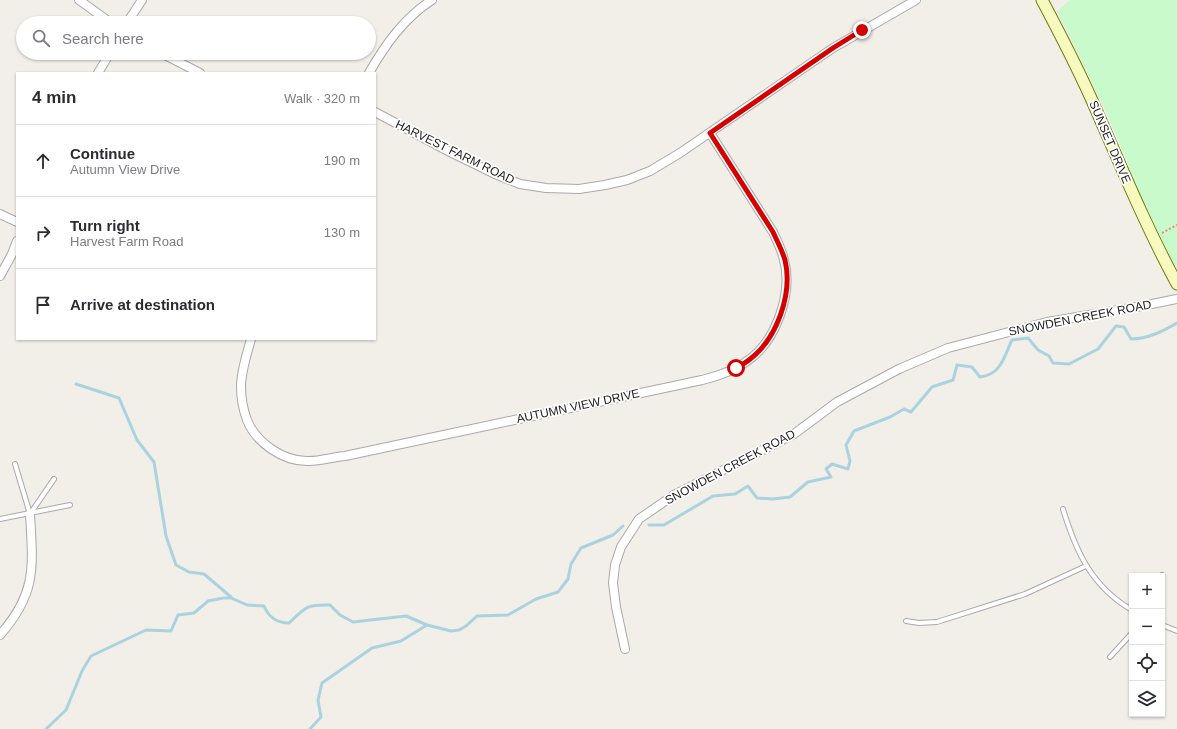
<!DOCTYPE html>
<meta charset="utf-8">
<style>
body{margin:0;font-family:Helvetica,sans-serif;background:#f2f2f3;color:#2b2b33}
.controls{position:absolute;right:12px;bottom:12px;display:grid;overflow:hidden;border-radius:0px;box-shadow:0 1px 3px #0004}
.controls button{width:36px;height:36px;display:grid;place-items:center;padding:0;border:0;border-bottom:1px solid #e1e1e2;background:#fff;color:#2b2b33;font:20px sans-serif}
.stop{position:absolute;width:12px;height:12px;margin:-9px;border:3px solid #d40000;border-radius:50%;background:#fff}
.stop.end{background:#d40000;border-color:#fff;box-shadow:0 1px 4px #0008}
.list{margin:0;padding:0;list-style:none}
h2{display:flex;justify-content:space-between;align-items:center;height:52px;margin:0;padding:0 16px;font-size:17px}
h2 small{font-size:13px;font-weight:400;color:#7c7c81}
.list li{display:grid;grid-template-columns:26px 1fr auto;gap:12px;align-items:center;box-sizing:border-box;height:72px;padding:0 16px;border-top:1px solid #e1e1e2}
.list b{display:block;font-size:15px;white-space:nowrap}
.list p{margin:0;font-size:13px;white-space:nowrap;color:#7c7c81}
.list em{font-size:13px;font-style:normal;color:#7c7c81}
.icon{flex:none;width:22px;height:22px;fill:none;stroke:currentColor;stroke-width:2;stroke-linecap:round;stroke-linejoin:round}
.map{position:relative;flex:none;width:1177px;height:729px;overflow:hidden}
.search{position:absolute;background:#fff;box-shadow:0 1px 3px #0004;left:16px;top:16px;width:360px;height:44px;display:flex;align-items:center;gap:10px;box-sizing:border-box;padding:0 14px;border-radius:22px;color:#7c7c81;font-size:15px}
.panel{position:absolute;background:#fff;box-shadow:0 1px 3px #0004;left:16px;top:72px;width:360px;height:268px;border-radius:0px}
.map>svg:first-child{display:block}
</style>
<div class="map">
<svg width="1177" height="729" viewBox="0 0 1177 729">
<rect width="100%" height="100%" fill="#f2efe9"/>
<path fill="#c8facc" d="M1070 0H1177V269C1149 221 1131 169 1109 119 1093 83 1075 48 1057 12Z"/>
<g fill="none" stroke-linecap="round" stroke-linejoin="round">
<g stroke="#aad3df" stroke-width="3">
<path d="M76 384 119 398 137 440 154 462 166 536 176 565 189 572 204 574 231 597"/>
<path d="M649 525H664L713 496 735 494 748 486 757 498 773 499 790 497 808 482 831 477 826 469 832 464 848 469 850 461 846 445 854 431 890 417 904 409 911 412 932 387 953 380 957 365 972 367 980 377C1001 375 1004 357 1012 340L1028 338 1038 350 1049 356 1053 363 1069 364 1098 349 1116 326 1124 327 1131 339C1148 339 1163 331 1177 323"/>
<path d="M46 729 66 710 82 671 91 656 146 630 171 631 178 615 194 613 208 601 223 598H231L247 605 264 606C269 618 277 623 289 623 305 608 306 604 330 605L340 615 353 622 406 616 427 625 451 631 459 630 466 626 477 616 508 615 536 599 558 592 568 579 571 564 581 548 613 535 623 526"/>
<path d="M310 729 321 717 318 700 322 683 372 648 401 641 427 625"/>
</g>
<g stroke="#a9a9a9" stroke-width="6">
<g id="lane">
<path d="M15 464 30 514"/>
<path d="M1063 509C1076 552 1092 587 1132 610"/>
<path d="M30 514 54 479"/>
<path d="M0 519 70 505"/>
<path d="M1161 576 1162 575"/>
<path d="M906 621 919 623 937 622 1025 594 1086 566"/>
<path d="M1162 625 1177 631"/>
<path d="M1110 657 1132 633"/>
</g>
</g>
<g stroke="#a9a9a9" stroke-width="10">
<g id="street">
<path d="M79 0 111 23"/>
<path d="M127 23 142 0"/>
<path d="M161 53 200 73"/>
<path d="M98 73 110 53"/>
<path d="M369 73C385 45 404 18 432 0"/>
<path d="M375 112 450 152 495 174 520 184 546 188 579 189 605 185 627 180 650 171 680 153 833 48 916 0"/>
<path d="M0 214 17 222"/>
<path d="M0 276 12 254 17 241"/>
<path d="M251 339C247 354 241 371 241 387 241 398 243 409 247 420 256 443 284 462 309 461 321 461 333 457 345 456L702 380C718 376 734 371 747 361 776 342 793 293 784 260 782 250 777 241 773 232L710 133"/>
<path d="M0 635C37 593 33 567 30 514"/>
<path d="M625 649 616 607 613 583 615 565 621 547 639 519 674 495 794 434 837 402 899 369 948 348 1047 322 1137 307 1177 299"/>
</g>
</g>
<g stroke="#707d05" stroke-width="13">
<path id="secondary" d="M1042 0C1059 32 1075 63 1090 96 1118 159 1144 223 1177 284"/>
</g>
<path stroke="#fa8072" stroke-width="2" stroke-dasharray="2 2" stroke-linecap="butt" d="M1162 233 1177 225"/>
<use href="#lane" stroke="#fff" stroke-width="4"/>
<use href="#street" stroke="#fff" stroke-width="8"/>
<use href="#secondary" stroke="#f7fabf" stroke-width="11"/>
</g>
<g fill="none" stroke-linecap="round" stroke-linejoin="round">
<path stroke="#d40000" stroke-width="5" d="M736 368C740 366 745 363 749 360 777 339 793 294 785 260 782 250 777 241 773 232L710 133 833 48 862 30"/>
</g>
<g text-anchor="middle" dominant-baseline="central" stroke-width="3.5" stroke-linejoin="round" paint-order="stroke">
<g font-size="12" fill="#222" stroke="#fff">
<text transform="translate(1110 142) rotate(67)">SUNSET DRIVE</text>
<text transform="translate(455 152) rotate(26)">HARVEST FARM ROAD</text>
<text transform="translate(1080 318) rotate(-11)">SNOWDEN CREEK ROAD</text>
<text transform="translate(578 406) rotate(-12)">AUTUMN VIEW DRIVE</text>
<text transform="translate(730 467) rotate(-28)">SNOWDEN CREEK ROAD</text>
</g>
</g>
</svg>
<div class="controls">
<button>+</button>
<button>−</button>
<button><svg class="icon" aria-label="locate" viewBox="0 0 24 24"><circle cx="12" cy="12" r="6"/><path d="M12 2v4M12 18v4M2 12h4M18 12h4"/></svg></button>
<button><svg class="icon" aria-label="layers" viewBox="0 0 24 24"><path d="M12 4l9 5-9 5-9-5zM3 14l9 5 9-5"/></svg></button>
</div>
<div class="stop" style="left:736px;top:368px"></div>
<div class="stop end" style="left:862px;top:30px"></div>
<div class="search"><svg class="icon" aria-label="search" viewBox="0 0 24 24"><circle cx="10" cy="10" r="6"/><path d="M15 15l6 6"/></svg>Search here</div>
<section class="panel">
<h2>4 min<small>Walk · 320 m</small></h2>
<ul class="list">
<li><svg class="icon" aria-label="ahead" viewBox="0 0 24 24"><path d="M12 20V5M6 11l6-6 6 6"/></svg><div><b>Continue</b><p>Autumn View Drive</p></div><em>190 m</em></li>
<li><svg class="icon" aria-label="right" viewBox="0 0 24 24"><path d="M7 20v-9h11M14 6l5 5-5 5"/></svg><div><b>Turn right</b><p>Harvest Farm Road</p></div><em>130 m</em></li>
<li><svg class="icon" aria-label="arrive" viewBox="0 0 24 24"><path d="M6 21V4h12l-3 4 3 4H6"/></svg><div><b>Arrive at destination</b></div></li>
</ul>
</section>
</div>
